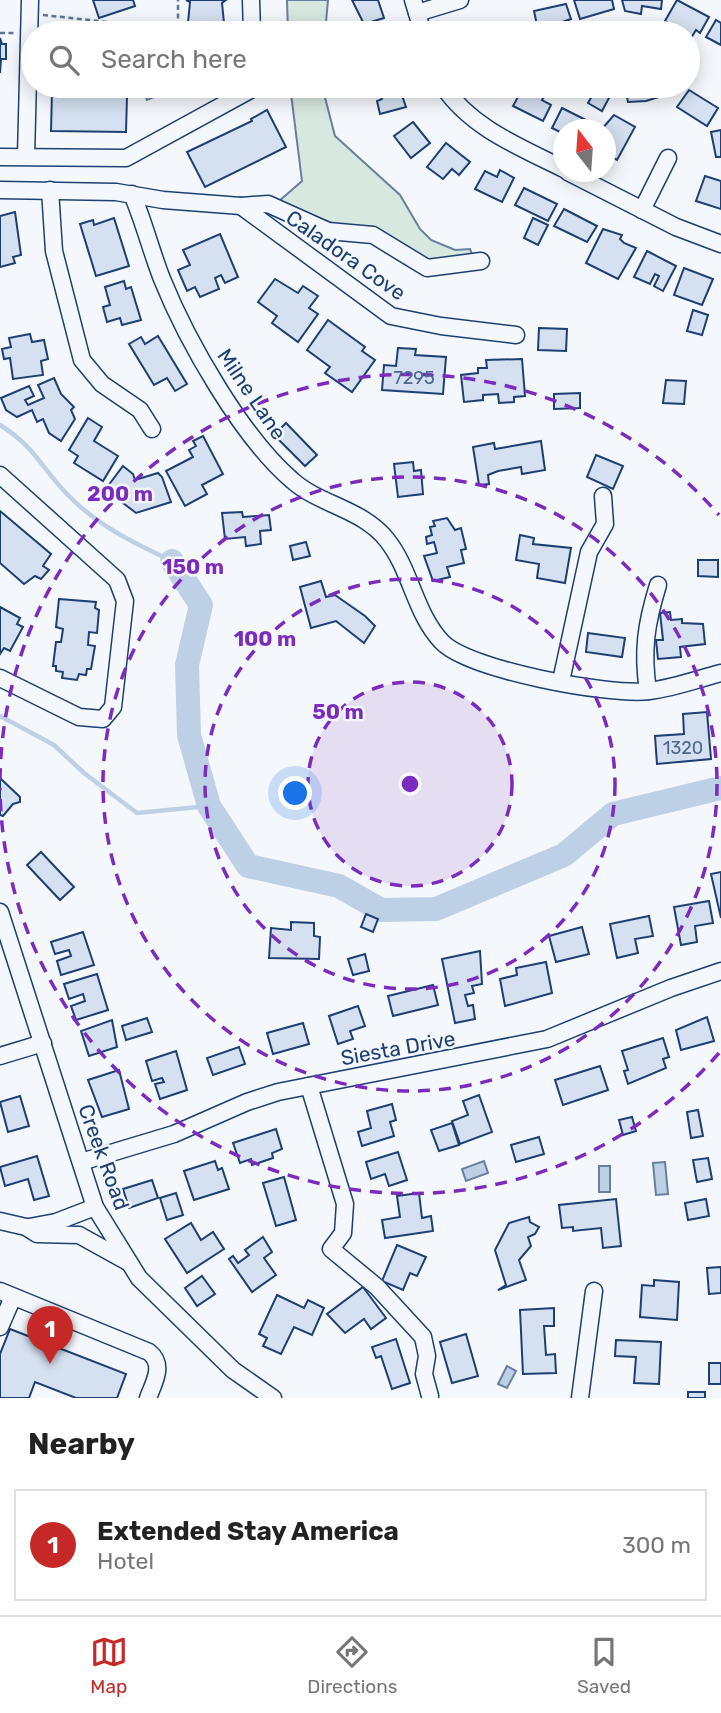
<!DOCTYPE html>
<style>
body{margin:0;font-family:Rubik,sans-serif;background:#f2f2f2;color:#222}
.compass{position:absolute;left:553px;top:119px;width:63px;height:63px;border-radius:50%;background:#fff;box-shadow:0 4px 18px #0003;rotate:343deg}
.you{position:absolute;left:296px;top:794px;width:24px;height:24px;margin:-18px;border:5px solid #fff;border-radius:50%;background:#1a73e8;box-shadow:0 0 0 10px #1a73e833}
.badge{display:grid;place-items:center;width:46px;height:46px;border-radius:50%;background:#c62828;color:#fff;font-size:23px;font-weight:700}
.pin{position:absolute;translate:-50% -58px;filter:drop-shadow(0 2px 4px #0008)}
.pin::after{content:'';position:absolute;top:37px;width:24px;height:21px;background:inherit;clip-path:polygon(0 0,100% 0,50% 100%)}
.list{margin:0;padding:0;list-style:none}
h2{display:flex;justify-content:space-between;align-items:center;height:91px;margin:0;padding:0 28px;font-size:30px}
h2 small{font-size:23px;font-weight:400;color:#767676}
.list li{display:grid;grid-template-columns:46px 1fr auto;gap:21px;align-items:center;box-sizing:border-box;height:112px;margin:0 14px 14px;padding:0 14px;border:2px solid #e0e0e0;border-radius:0px}
.list b{display:block;font-size:26px;white-space:nowrap}
.list p{margin:0;font-size:23px;white-space:nowrap;color:#767676}
.list em{font-size:23px;font-style:normal;color:#767676}
.icon{flex:none;width:38px;height:38px;fill:none;stroke:currentColor;stroke-width:2;stroke-linecap:round;stroke-linejoin:round}
.map{position:relative;flex:none;width:721px;height:1398px;overflow:hidden}
.search{position:absolute;background:#fff;box-shadow:0 4px 18px #0003;left:21px;right:21px;top:21px;height:77px;display:flex;align-items:center;gap:18px;box-sizing:border-box;padding:0 24px;border-radius:38px;color:#767676;font-size:26px}
.sheet{height:217px;background:#fff}
nav{display:flex;justify-content:space-around;align-items:center;box-sizing:border-box;height:98px;border-top:2px solid #e0e0e0;background:#fff;font-size:19px;color:#767676}
nav a{display:grid;justify-items:center;gap:4px}
nav .on{color:#c62828}
.map>svg:first-child{display:block}
</style>
<div class="map">
<svg width="721" height="1398" viewBox="0 0 721 1398">
<rect width="100%" height="100%" fill="#f4f7fb"/>
<g fill="#d7e8df" stroke="#687fa3" stroke-width="2">
<path d="M287 0H328L325 33H288Z"/>
<path d="M141 86H166L168 91 147 100Z"/>
<path d="M290 86H322L335 136 400 195 420 229 431 240 455 250 470 249 472 254 440 265 278 202 302 181Z"/>
</g>
<g fill="#bed0e5" stroke="#687fa3" stroke-width="2">
<path d="M484 1161 488 1173 466 1181 462 1169Z"/>
<path d="M665 1162 668 1194 656 1195 653 1163Z"/>
<rect x="599" y="1166" width="11" height="26"/>
<path d="M507 1366 516 1371 507 1388 498 1384Z"/>
</g>
<g fill="none" stroke-linecap="round" stroke-linejoin="round">
<g stroke="#bed0e5" stroke-width="4.5">
<path d="M0 425C36 447 43 471 71 498 100 527 136 544 172 561"/>
<path d="M0 716 54 745 84 773 137 813 209 806"/>
</g>
<path stroke="#bed0e5" stroke-width="24" d="M172 561 201 605 187 665 189 735 209 806 248 866 339 886 381 910 436 909 564 855 613 814 721 788"/>
</g>
<g fill="#d5e0f0" stroke="#1d3f73" stroke-width="2">
<path d="M93 0H133L135 6 99 18Z"/>
<path d="M186 0H226L222 3 225 33H187L190 2Z"/>
<path d="M352 0H378L384 18 364 24Z"/>
<path d="M574 0H612L614 9 580 19Z"/>
<path d="M622 0H662L661 9 642 6 641 14 625 11Z"/>
<path d="M677 0 709 17 700 33 696 30 691 38 665 21Z"/>
<path d="M566 4 571 19 538 30 534 11Z"/>
<path d="M716 20 721 23V45L706 37Z"/>
<rect x="56" y="29" width="37" height="4"/>
<path d="M0 38 2 44H6V59H1L0 73Z"/>
<path d="M378 86 399 87 406 107 380 114 377 101 382 99Z"/>
<path d="M524 86 545 94 542 100 551 105 543 121 513 106Z"/>
<path d="M625 86H669L671 93 646 101 628 102Z"/>
<path d="M596 89 610 96 602 111 588 103Z"/>
<path d="M689 90 718 108 707 126 677 107Z"/>
<path d="M52 91H72V95L127 96 126 132 51 131Z"/>
<path d="M562 108 588 121 584 130H564V134L552 128Z"/>
<path d="M267 110 286 147 205 187 187 152 252 121 251 119Z"/>
<path d="M614 115 635 127 617 160 606 154V130H601Z"/>
<path d="M413 122 430 143 411 158 394 136Z"/>
<path d="M721 130V157H716L711 132Z"/>
<path d="M446 143 470 162 459 175 452 169 443 179 427 167Z"/>
<path d="M500 170 514 178 502 202 475 189 485 171 497 177Z"/>
<path d="M705 176 721 181V209L696 201Z"/>
<path d="M524 188 557 204 548 221 515 205Z"/>
<path d="M564 209 597 226 587 242 554 226Z"/>
<path d="M15 212 21 255 13 257 15 263 0 267V216Z"/>
<path d="M114 218 129 266 96 276 80 224 93 220 94 225Z"/>
<path d="M533 218 548 225 538 245 524 238Z"/>
<path d="M603 229 622 235 620 239 624 243 636 248 618 279 586 263Z"/>
<path d="M220 234 238 277 225 283 221 275 215 278 219 289 200 297 195 287 187 291 178 270 190 265 183 250Z"/>
<path d="M647 251 676 266 663 291 654 286 659 276 655 274 650 284 634 277Z"/>
<path d="M684 268 713 279 702 305 674 295Z"/>
<path d="M275 279 298 293 303 286 318 296 309 308 318 314 298 342 272 323 277 316 258 302Z"/>
<path d="M124 281 126 289 131 287 141 320 122 325 120 318 107 322 103 307 110 305 105 287Z"/>
<path d="M693 310 708 315 702 335 687 331Z"/>
<path d="M328 320 365 347 362 351 375 360 352 392 325 373 330 367 307 350Z"/>
<path d="M539 328 567 329 566 351 538 350Z"/>
<path d="M30 334 32 342 44 340 48 359 41 361 43 375 13 379 10 358 4 359 2 349 11 347 9 338Z"/>
<path d="M158 336 187 384 175 391 167 378 154 385 129 344 141 337 145 344Z"/>
<path d="M398 348 416 349 415 355 446 357 443 394 382 390 384 365 396 366Z"/>
<path d="M522 359 525 396 514 397V402L499 403 498 394 483 395V400L464 402 461 375 478 373V368H487L486 360Z"/>
<path d="M54 378 61 394 74 407 71 410 75 419 61 441 49 433 43 419 37 422 32 410 17 417 6 410 1 398 29 386 34 396 25 400 28 405 44 398 38 385Z"/>
<path d="M666 380 686 381 684 404 663 403Z"/>
<path d="M580 393V408L554 409V394Z"/>
<path d="M88 418 102 427 94 441 118 456 103 481 74 463 78 456 69 450Z"/>
<path d="M286 423 317 455 305 466 274 435Z"/>
<path d="M203 436 223 474 202 485 207 494 185 506 166 471 193 457 189 450 196 446 193 441Z"/>
<path d="M541 441 545 470 522 474 521 467 498 471 488 475 489 484 479 485 473 447 494 443 495 449Z"/>
<path d="M596 455 623 466 613 489 587 477Z"/>
<path d="M413 462 414 471 421 470 423 494 398 497 394 464Z"/>
<path d="M123 466 133 474 135 480 158 473 162 477 171 502 136 513 110 493 108 486Z"/>
<path d="M0 511 51 554 43 566 49 570 41 579 35 576 24 584 0 563Z"/>
<path d="M242 512 243 517 269 515 271 530 260 531 261 544 246 546 245 537 225 539 222 513Z"/>
<path d="M447 518 455 530 461 528 466 549 461 550 464 563 447 567 450 577 433 581 424 556 437 553 434 542 427 544 426 537 432 535 430 527 435 526 433 521Z"/>
<path d="M520 535 534 538 533 544 571 548 565 583 537 578 539 564 516 560Z"/>
<path d="M306 542 310 556 293 560 290 546Z"/>
<path d="M698 560H718V577L698 576Z"/>
<path d="M321 581 326 597 335 595 365 616 375 626 364 643 336 621 311 628 300 587Z"/>
<path d="M59 599 96 602 95 608 99 610 97 633 89 632 88 645 95 646 91 669H87L86 675 79 674 77 680 62 678 63 672 56 671V666H53L56 642H61L63 629 56 627Z"/>
<path d="M0 607 20 618 17 624 23 627 10 651 4 648 0 654Z"/>
<path d="M670 612 671 620 682 619V623L703 624 705 644 680 647 681 657 658 659 656 640H663L660 613Z"/>
<path d="M588 633 625 638 622 657 586 652Z"/>
<path d="M707 712 711 759 657 764 655 736 684 734 683 714Z"/>
<path d="M0 778 20 797V802L13 804 3 816 0 815Z"/>
<path d="M41 852 74 887 60 900 27 865Z"/>
<path d="M721 872V918L711 874Z"/>
<path d="M709 901 713 923 695 926 697 942 681 945 674 907Z"/>
<path d="M366 914 378 919 373 932 361 927Z"/>
<path d="M649 916 653 936 635 939 638 953 617 958 610 924Z"/>
<path d="M291 922 314 923V936L320 937 319 959 269 958 271 928 291 930Z"/>
<path d="M582 927 589 954 556 962 549 936Z"/>
<path d="M83 932 94 965 61 975 57 961 71 956 69 950 55 954 51 942Z"/>
<path d="M480 951 482 984 472 986 474 993 465 995 468 1006 473 1005 475 1019 455 1023 442 959Z"/>
<path d="M365 954 369 971 353 975 348 959Z"/>
<path d="M546 962 552 993 505 1006 500 979 517 975 516 968Z"/>
<path d="M97 974 108 1010 76 1020 71 1006 85 1001 83 994 69 999 64 984Z"/>
<path d="M433 985 438 1005 393 1016 388 996Z"/>
<path d="M358 1006 365 1026 350 1031 353 1039 338 1044 329 1016Z"/>
<path d="M707 1017 714 1041 681 1050 676 1030Z"/>
<path d="M147 1018 152 1032 126 1040 122 1026Z"/>
<path d="M112 1020 117 1047 89 1056 81 1031Z"/>
<path d="M303 1023 309 1044 273 1054 267 1033Z"/>
<path d="M663 1038 669 1057 663 1059 666 1068 628 1084 624 1071 628 1070 622 1051Z"/>
<path d="M239 1047 245 1064 213 1075 207 1058Z"/>
<path d="M176 1051 187 1090 160 1099 155 1084 164 1082 162 1078 152 1081 146 1061Z"/>
<path d="M600 1066 608 1090 563 1105 555 1080Z"/>
<path d="M119 1070 129 1109 102 1117 88 1080Z"/>
<path d="M479 1095 492 1132 460 1144 452 1121 468 1115 463 1101Z"/>
<path d="M20 1096 29 1126 8 1132 0 1102Z"/>
<path d="M392 1104 396 1120 390 1122 394 1136 362 1146 358 1132 371 1128 367 1111Z"/>
<path d="M698 1110 703 1136 691 1138 687 1112Z"/>
<path d="M632 1117 636 1131 623 1135 619 1120Z"/>
<path d="M452 1123 459 1145 439 1151 431 1130Z"/>
<path d="M276 1129 282 1149 272 1153 273 1158 252 1165 251 1159 240 1163 233 1143Z"/>
<path d="M539 1137 544 1154 516 1162 511 1145Z"/>
<path d="M398 1152 407 1180 389 1186 385 1174 371 1179 366 1162Z"/>
<path d="M37 1156 49 1196 34 1200 28 1179 5 1186 0 1167Z"/>
<path d="M708 1158 712 1179 697 1182 693 1160Z"/>
<path d="M215 1161 218 1170 222 1168 229 1189 194 1200 184 1171Z"/>
<path d="M284 1177 296 1220 276 1226 263 1183Z"/>
<path d="M152 1180 158 1198 129 1208 123 1189Z"/>
<path d="M176 1193 183 1215 167 1220 160 1198Z"/>
<path d="M419 1193 422 1218 431 1216 433 1231 385 1238 382 1220 400 1217 397 1196Z"/>
<path d="M616 1199 621 1246 603 1248 601 1228 573 1231V1227L562 1228 559 1205Z"/>
<path d="M706 1199 709 1216 688 1220 685 1203Z"/>
<path d="M529 1217 530 1222 539 1227 535 1234 528 1237 531 1246 519 1260 526 1280 498 1290 506 1285 495 1250 509 1223Z"/>
<path d="M191 1223 201 1240 213 1232 224 1249 187 1273 165 1239Z"/>
<path d="M263 1237 272 1252 264 1258 276 1275 252 1292 229 1259 233 1256 238 1263 249 1255 245 1250Z"/>
<path d="M397 1245 426 1257 417 1276 410 1273 403 1290 382 1281Z"/>
<path d="M721 1267V1293L709 1294 707 1268Z"/>
<path d="M202 1276 215 1294 197 1306 185 1288Z"/>
<path d="M654 1280 679 1282 677 1320 640 1317 642 1285 654 1286Z"/>
<path d="M363 1287 386 1318 371 1329 364 1319 345 1333 327 1314Z"/>
<path d="M277 1295 304 1308 308 1300 324 1308 312 1335 294 1327 281 1354 263 1346 267 1338 259 1334Z"/>
<path d="M554 1308V1326H544L546 1355 555 1354 556 1373 523 1374 520 1310Z"/>
<path d="M10 1329 126 1374 117 1398H76L35 1382 29 1398H0V1354Z"/>
<path d="M466 1334 478 1376 452 1383 440 1342Z"/>
<path d="M396 1339 410 1383 392 1389 381 1356 376 1358 372 1347Z"/>
<path d="M616 1340 661 1342 659 1384 634 1383 636 1357 615 1356Z"/>
<rect x="709" y="1363" width="12" height="21"/>
<rect x="688" y="1392" width="17" height="6"/>
</g>
<g fill="none" stroke-linecap="round" stroke-linejoin="round">
<g stroke="#1d3f73" stroke-width="19">
<g id="minor">
<path d="M251 0 252 33"/>
<path d="M413 0 423 33"/>
<path d="M417 13 460 0"/>
<path d="M443 86C471 128 520 147 564 169"/>
<path d="M26 156 30 0"/>
<path d="M0 157 126 158 252 89V86"/>
<path d="M568 172 676 227 721 244"/>
<path d="M0 190 116 192 163 200 241 206 268 204 328 231 373 235 427 268 481 261"/>
<path d="M50 190 54 251 82 360 102 384 140 410 152 429"/>
<path d="M132 194C144 222 151 251 162 279 187 341 242 438 293 481 320 505 363 509 387 540 411 570 415 614 442 642 469 670 609 696 649 691 674 688 698 679 721 673"/>
<path d="M241 206 391 316 441 326 516 335"/>
<path d="M642 210 668 158"/>
<path d="M0 475 117 580 125 601 113 707 103 719 79 717 0 678"/>
<path d="M561 681 589 552 605 524 603 496"/>
<path d="M648 691C642 651 646 624 658 585"/>
<path d="M0 912 95 1207 139 1278 233 1370 273 1398"/>
<path d="M0 1056 43 1043"/>
<path d="M309 1086 345 1204 343 1233 331 1249 377 1287 423 1337 427 1356 424 1374 430 1396"/>
<path d="M81 1162 174 1134 247 1102 278 1092 547 1039 671 988 721 971"/>
<path d="M0 1221 26 1227 37 1234 79 1235 126 1261"/>
<path d="M29 1227 56 1222 95 1207"/>
<path d="M0 1291 149 1352C165 1365 154 1382 148 1398"/>
<path d="M0 1327 13 1297"/>
<path d="M580 1398 594 1291"/>
</g>
</g>
<g stroke="#5e769c" stroke-width="2.5" stroke-dasharray="5 3.5" stroke-linecap="butt">
<path d="M43 15 108 22 132 29 167 24 187 28"/>
<path d="M178 27V0"/>
<path d="M225 28H239"/>
<path d="M0 33H14"/>
</g>
<use href="#minor" stroke="#f4f7fb" stroke-width="16"/>
</g>
<circle cx="410" cy="784" r="102" fill="#7b2cbf" fill-opacity=".12"/>
<g fill="none" stroke="#7b2cbf" stroke-width="3.5" stroke-dasharray="12 9">
<circle cx="410" cy="784" r="102"/>
<circle cx="410" cy="784" r="205"/>
<circle cx="410" cy="784" r="307"/>
<path d="M719 1053A410 410 0 0 1 0 788M0 780A410 410 0 0 1 719 515"/>
</g>
<g text-anchor="middle" dominant-baseline="central" stroke-width="5" stroke-linejoin="round" paint-order="stroke">
<g font-size="18" fill="#4b6792">
<text x="414" y="378">7295</text>
<text x="683" y="748">1320</text>
</g>
<g font-size="21" fill="#1d3f73" stroke="#f4f7fb">
<text transform="translate(346 255) rotate(35)">Caladora Cove</text>
<text transform="translate(252 394) rotate(56)">Milne Lane</text>
<text transform="translate(398 1048) rotate(-10)">Siesta Drive</text>
<text transform="translate(104 1157) rotate(70)">Creek Road</text>
</g>
</g>
<circle cx="410" cy="784" r="10" fill="#7b2cbf" stroke="#f4f7fb" stroke-width="3.5"/>
<g font-size="21" text-anchor="middle" font-weight="bold" fill="#7b2cbf" stroke="#f4f7fb" stroke-width="5" stroke-linejoin="round" paint-order="stroke">
<text x="120" y="501">200 m</text>
<text x="193" y="574">150 m</text>
<text x="265" y="646">100 m</text>
<text x="338" y="719">50 m</text>
</g>
</svg>
<svg class="compass" viewBox="-18 -18 36 36"><path d="M0-13l5 13h-10z" fill="#e53935"/><path d="M0 13l5-13h-10z" fill="#767676"/></svg>
<div class="you"></div>
<div class="pin badge" style="left:50px;top:1364px">1</div>
<div class="search"><svg class="icon" aria-label="search" viewBox="0 0 24 24"><circle cx="10" cy="10" r="6"/><path d="M15 15l6 6"/></svg>Search here</div>
</div>
<section class="sheet">
<h2>Nearby<small></small></h2>
<ul class="list">
<li><span class="badge">1</span><div><b>Extended Stay America</b><p>Hotel</p></div><em>300 m</em></li>
</ul>
</section>
<nav>
<a class="on"><svg class="icon" aria-label="map" viewBox="0 0 24 24"><path d="M3 6l6-2 6 2 6-2v14l-6 2-6-2-6 2zM9 4v14M15 6v14"/></svg>Map</a>
<a><svg class="icon" aria-label="directions" viewBox="0 0 24 24"><path d="M12 3l9 9-9 9-9-9zM9 14v-3h6M13 9l2 2-2 2"/></svg>Directions</a>
<a><svg class="icon" aria-label="saved" viewBox="0 0 24 24"><path d="M7 4h10v16l-5-4-5 4z"/></svg>Saved</a>
</nav>
